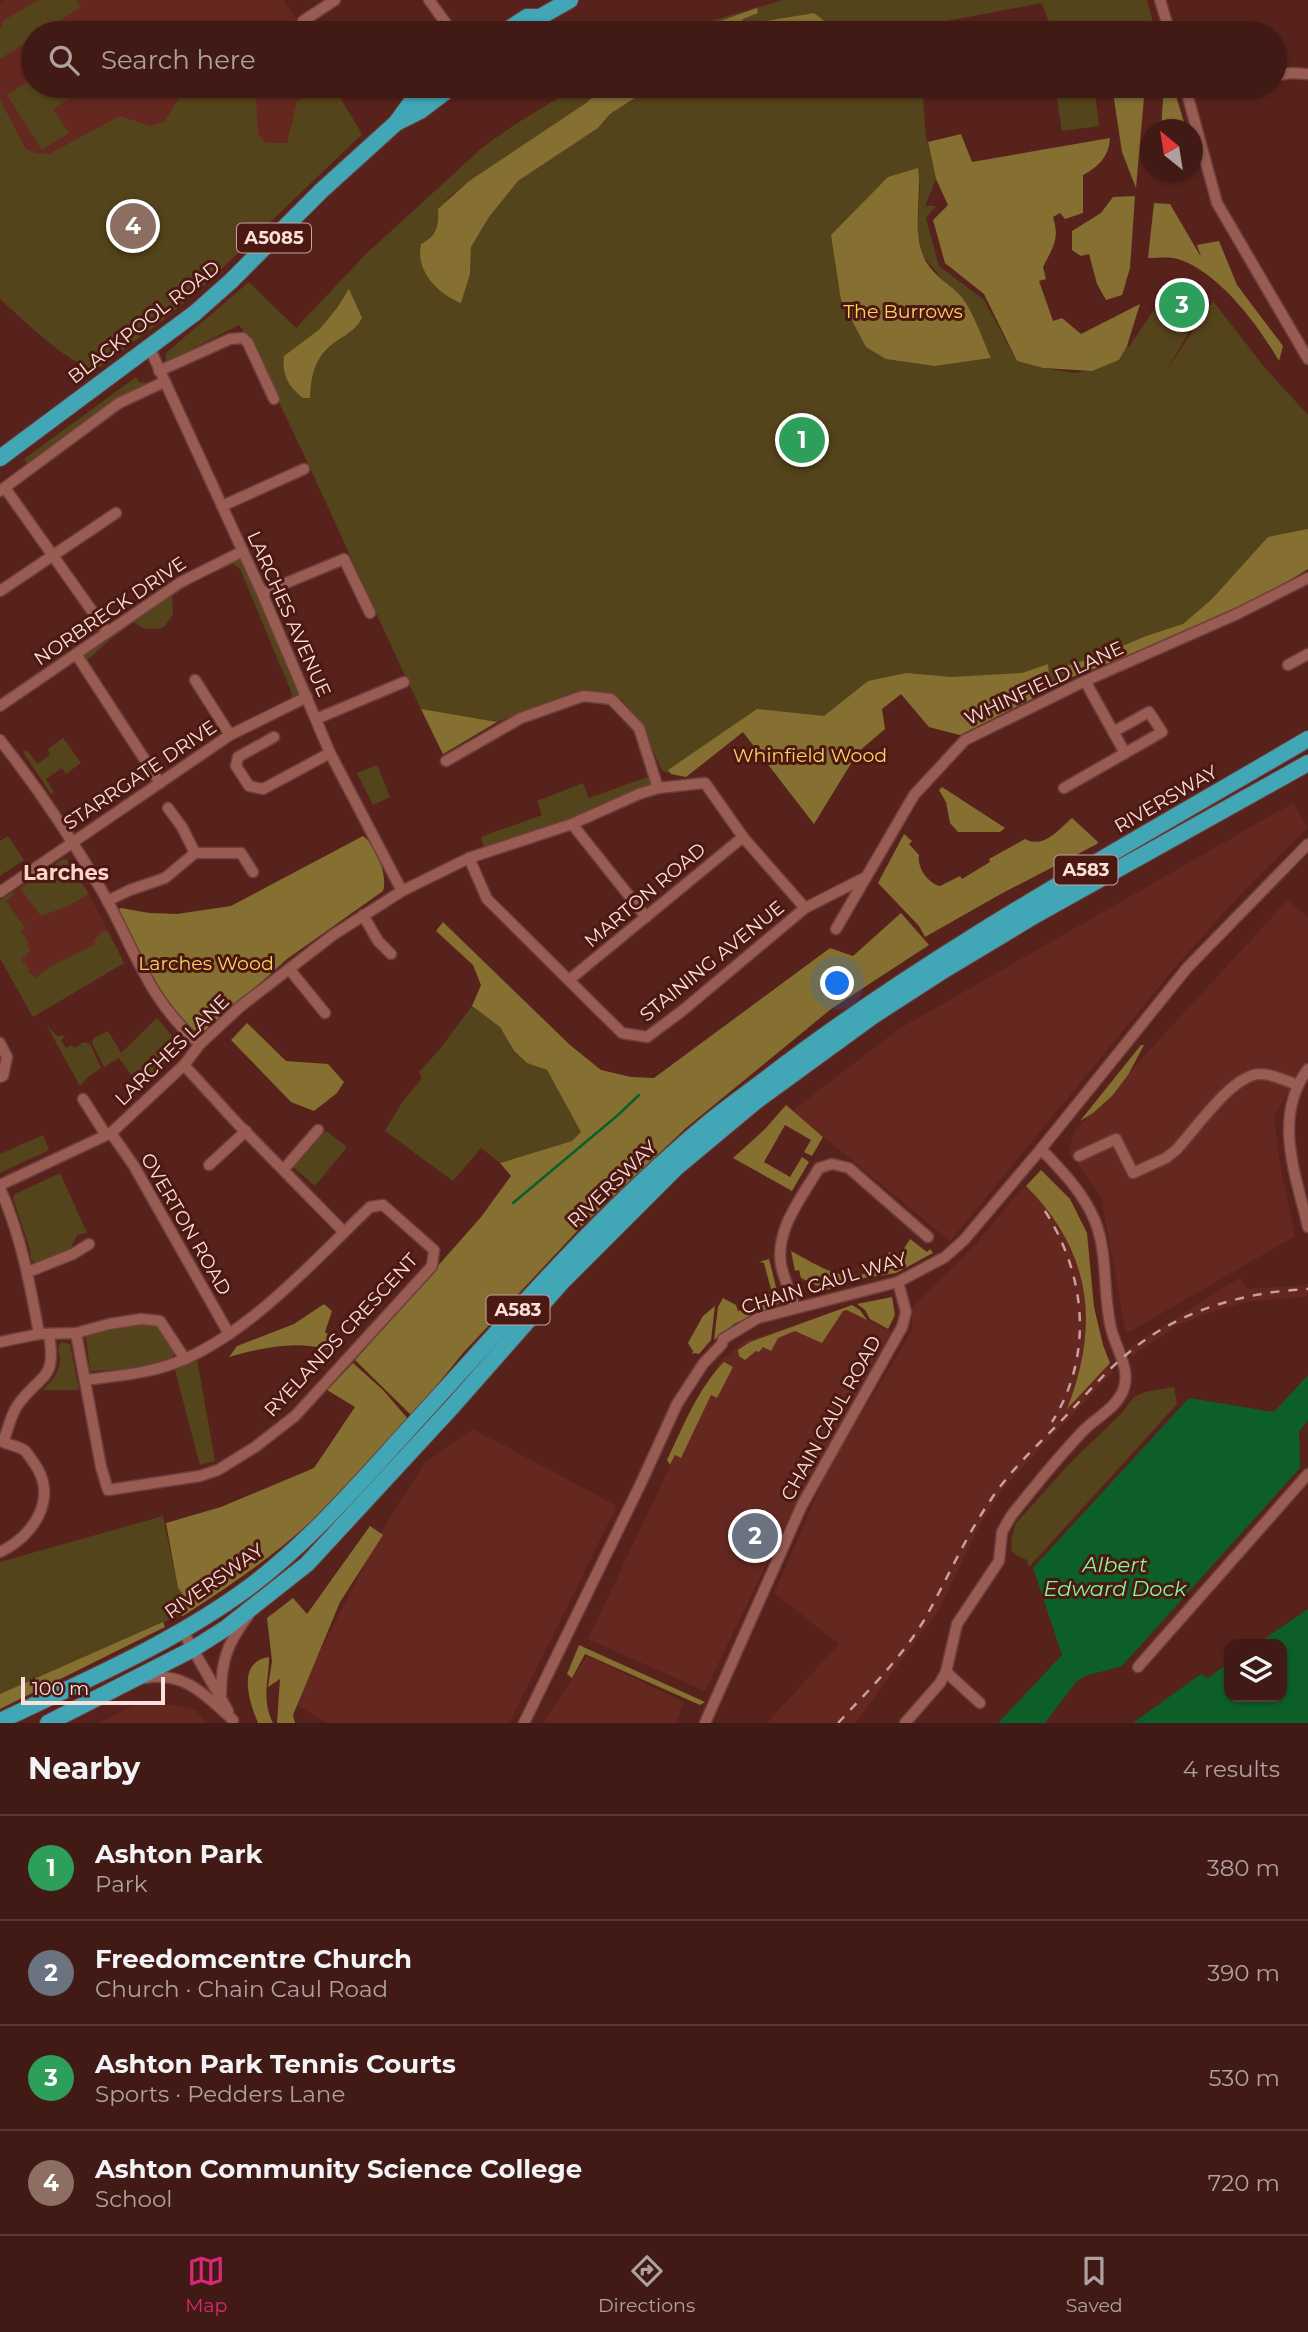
<!DOCTYPE html>
<meta charset="utf-8">
<style>
body{margin:0;font-family:Montserrat,sans-serif;background:#49231e;color:#f1f3f6}
.controls{position:absolute;right:21px;bottom:21px;display:grid;overflow:hidden;border-radius:14px;box-shadow:0 2px 5px #0004}
.controls button{width:63px;height:63px;display:grid;place-items:center;padding:0;border:0;border-bottom:2px solid #5a3834;background:#421a15;color:#f1f3f6;font:35px sans-serif}
.compass{position:absolute;left:1140px;top:119px;width:63px;height:63px;border-radius:50%;background:#421a15;box-shadow:0 2px 5px #0004;rotate:330deg}
.scale{position:absolute;left:21px;bottom:18px;width:144px;box-sizing:border-box;padding-left:7px;border:4px solid #fbdfda;border-top:0;font-size:19px;line-height:24px;white-space:nowrap;color:#fbdfda;-webkit-text-stroke:5px #4c1812;paint-order:stroke}
.you{position:absolute;left:838px;top:984px;width:24px;height:24px;margin:-18px;border:5px solid #fff;border-radius:50%;background:#1a73e8;box-shadow:0 0 0 10px #1a73e833}
.badge{display:grid;place-items:center;width:46px;height:46px;border-radius:50%;background:#db2777;color:#fff;font-size:23px;font-weight:700}
.pin{position:absolute;translate:-50% -50%;border:4px solid #fff;box-shadow:0 2px 7px #0006}
.list{margin:0;padding:0;list-style:none}
h2{display:flex;justify-content:space-between;align-items:center;height:91px;margin:0;padding:0 28px;font-size:30px}
h2 small{font-size:23px;font-weight:400;color:#aea1a0}
.list li{display:grid;grid-template-columns:46px 1fr auto;gap:21px;align-items:center;box-sizing:border-box;height:105px;padding:0 28px;border-top:2px solid #5a3834}
.list b{display:block;font-size:26px;white-space:nowrap}
.list p{margin:0;font-size:23px;white-space:nowrap;color:#aea1a0}
.list em{font-size:23px;font-style:normal;color:#aea1a0}
.icon{flex:none;width:38px;height:38px;fill:none;stroke:currentColor;stroke-width:2;stroke-linecap:round;stroke-linejoin:round}
.map{position:relative;flex:none;width:1308px;height:1723px;overflow:hidden}
.search{position:absolute;background:#421a15;box-shadow:0 2px 5px #0004;left:21px;right:21px;top:21px;height:77px;display:flex;align-items:center;gap:18px;box-sizing:border-box;padding:0 24px;border-radius:38px;color:#aea1a0;font-size:26px}
.sheet{height:511px;background:#421a15}
nav{display:flex;justify-content:space-around;align-items:center;box-sizing:border-box;height:98px;border-top:2px solid #5a3834;background:#421a15;font-size:19px;color:#aea1a0}
nav a{display:grid;justify-items:center;gap:4px}
nav .on{color:#db2777}
.map>svg:first-child{display:block}
</style>
<div class="map">
<svg width="1308" height="1723" viewBox="0 0 1308 1723">
<rect width="100%" height="100%" fill="#58221c"/>
<g fill="#652820">
<path d="M4 0H283L307 33H33V86H333L362 134 212 278 166 318 97 369H88L58 350 0 300V4Z"/>
<path d="M1293 803 1308 827 1237 898 1177 965 950 1241 792 1111 899 1029Z"/>
<path d="M63 859 67 860 89 894 124 963 33 1017 0 958V900Z"/>
<path d="M1288 900 1308 918V1060L1274 1115 1279 1160 1295 1236 1126 1334 1101 1196 1069 1152 1074 1132Z"/>
<path d="M1026 1186 1053 1216 1066 1236 1077 1261 1084 1289 1087 1315 1086 1343 1079 1376 1068 1407 1110 1363 1113 1372 1004 1487 981 1522 938 1611 855 1723H767L839 1644 774 1593 830 1466 912 1331V1308L976 1244 1018 1193Z"/>
<path d="M1239 1278 1247 1289 1308 1285 1307 1297 1250 1301 1221 1309 1179 1324 1132 1356 1127 1349Z"/>
<path d="M845 1308 891 1332 793 1509 705 1691 588 1639 720 1362 743 1342Z"/>
<path d="M473 1429 617 1506 509 1723H327L293 1703 387 1522 426 1461Z"/>
<path d="M587 1656 684 1702 676 1723H543Z"/>
<path d="M146 1700 195 1710 207 1723H98Z"/>
</g>
<g fill="#54441b" fill-rule="evenodd">
<path d="M38 0H76L81 7 40 33H33V38L0 59V31L3 21Z"/>
<path d="M783 0H1147L1155 30 1111 27 1102 33 1052 32 1042 3 915 27V33H827L826 22 814 13 765 21 744 33H682L711 21Z"/>
<path d="M33 78V86H68L74 95 53 109 69 133 42 150 7 95Z"/>
<path d="M187 86H245L256 98 258 134 266 143H287L297 102 321 86H333L362 134 212 278 166 318 97 369C71 368 21 317 0 299V100L26 149 36 153 49 154 120 116 150 126 164 122Z"/>
<path d="M578 86H606L586 103 469 181 446 200 439 225 432 239 450 298 461 302 470 274 471 247 489 217 518 181 598 128 610 114 638 96 658 97 682 86H922L926 136 936 179 925 206H936L926 218 939 266 984 300 1017 361 1043 368 1077 373 1119 360 1127 346 1129 347 1153 311 1188 334 1166 371 1213 301 1265 368 1308 415V569L1227 618 1067 679 1049 690 960 735 929 727 901 694 882 709 885 729 858 752 814 824 743 732 686 777 662 771 640 721 622 700 613 694 579 691 497 722 443 754C373 614 315 469 243 330L239 325 166 362V353L249 282 296 328 366 254 483 147 514 125ZM888 177 920 185 917 232 923 256 948 286 965 301 991 358 935 366Z"/>
<path d="M1055 86H1094L1099 126 1062 131Z"/>
<path d="M1175 277 1209 300 1188 332 1154 310Z"/>
<path d="M136 377 140 383 144 382 147 385 28 465 24 459Z"/>
<path d="M243 551 307 697 293 705 291 691 240 569 233 564 195 581 172 596 173 615 163 628C152 629 143 631 134 622L112 638 83 664 76 654 181 583Z"/>
<path d="M63 738 81 763 66 774 62 768 46 779 54 792 51 794 23 752 27 750 37 764 50 755 48 749Z"/>
<path d="M377 765 390 797 373 805 357 773Z"/>
<path d="M656 774 658 788 486 854 481 837 542 815 537 801 583 783 589 798Z"/>
<path d="M8 836 24 860 0 876V841Z"/>
<path d="M63 859 67 860 89 894 68 906 41 916 20 888Z"/>
<path d="M12 892 14 894 6 901 25 928 21 931 29 943 27 947 31 950 21 960 31 970 27 971 35 978 53 965 96 944 93 941 104 931 109 933 124 963 33 1017 0 958V900Z"/>
<path d="M472 1006 500 1027 514 1052 527 1063 547 1070 582 1132 572 1141 500 1163 481 1148 453 1181 385 1131 403 1101 422 1078 419 1072 440 1049Z"/>
<path d="M157 1018 181 1047 140 1087 119 1058 104 1067 92 1043 94 1038 108 1031 121 1053Z"/>
<path d="M47 1026 58 1037 62 1035 65 1037 61 1040 66 1048 71 1045 74 1048 84 1042 90 1044 101 1068 88 1077 80 1086Z"/>
<path d="M326 1131 347 1147 315 1186 293 1167Z"/>
<path d="M43 1135 49 1150 0 1173V1154Z"/>
<path d="M60 1173 87 1233 77 1235 70 1249 35 1263 31 1259 30 1249 13 1198 15 1194Z"/>
<path d="M145 1322 161 1326 175 1349 173 1358 133 1369 90 1371 86 1336 114 1326Z"/>
<path d="M61 1342 70 1344 79 1390H43C51 1382 61 1371 60 1359 59 1351 56 1350 61 1342Z"/>
<path d="M197 1359 215 1461 200 1465 175 1370Z"/>
<path d="M1174 1387 1177 1404 1029 1567 1027 1560 1016 1555 1011 1550 1012 1536 1016 1523 1072 1461 1120 1415 1134 1397 1145 1392Z"/>
<path d="M163 1516 178 1588 188 1601 178 1616 0 1694V1562Z"/>
</g>
<g fill="#856f31">
<path d="M757 8 758 13 743 19 731 33H687Z"/>
<path d="M814 13 826 22 827 33H744L765 21Z"/>
<path d="M606 86H682L658 97 638 96 610 114 598 128 518 181 489 217 471 247 470 274 461 303C438 294 415 271 421 244 437 236 439 226 438 209L469 181 586 103Z"/>
<path d="M1112 86H1145L1136 188 1122 152Z"/>
<path d="M1164 86H1173L1186 129H1161Z"/>
<path d="M961 134 972 162 1110 138C1109 157 1098 167 1083 175V213L1065 219 1060 213 1053 217C1060 239 1053 247 1043 267L1046 279 1039 281 1053 321 1062 318 1081 334 1140 304 1127 346 1119 360 1092 371 1043 368 1017 361 984 294 945 263 933 220 948 205 936 179 928 142Z"/>
<path d="M918 168C922 197 912 227 923 255 931 277 956 286 966 303 976 320 983 340 991 358L935 366 886 359 866 347 841 300 831 235 888 177Z"/>
<path d="M1135 196 1130 268 1122 295 1106 300 1097 284 1089 254 1081 256 1072 250V231L1101 213 1113 197Z"/>
<path d="M1154 203 1170 204 1201 257 1197 245 1219 241 1237 285 1283 346 1279 361C1258 325 1221 275 1181 260 1171 256 1158 258 1148 258Z"/>
<path d="M349 289 362 318C356 329 349 333 338 340 316 354 311 373 310 398H303C288 386 282 375 284 356L320 329 337 308Z"/>
<path d="M1308 529V569L1227 618 1067 679 1066 666 1097 657 1146 636 1183 624 1212 599 1268 537Z"/>
<path d="M1048 664 1050 690 960 735 929 727 901 694 882 709 885 729 858 752 814 824 743 732 686 777 671 774 668 770 757 709 824 716 868 681 906 673 951 677 1022 673Z"/>
<path d="M421 709 497 722 443 754Z"/>
<path d="M942 787 1005 828 1000 832H958L950 823 946 802 939 790Z"/>
<path d="M1072 818 1098 842 1097 844 999 895 925 937 919 926 878 883 904 834 912 841 909 844 919 855C917 868 928 883 940 886L960 876 962 879 990 862 989 859 1025 839C1044 849 1058 830 1072 818Z"/>
<path d="M363 836C377 846 388 876 383 891L287 959 207 1031 198 1032 189 1028 163 997 147 972 117 910 121 908 149 913 177 914 231 906Z"/>
<path d="M901 913 929 945 831 1009 686 1128 581 1227 463 1353 412 1416 355 1360 481 1217 511 1176 500 1163 572 1141 581 1132 547 1070 527 1063 514 1051 500 1027 472 1006 481 985 473 965 436 931 443 922 570 1045 601 1070 631 1077 654 1078 830 948 853 956Z"/>
<path d="M247 1023 286 1061 328 1064 344 1082 337 1093 314 1111 291 1102 231 1040Z"/>
<path d="M1141 1045H1144L1128 1075 1112 1096 1093 1113 1080 1121Z"/>
<path d="M786 1105 823 1137 812 1156 804 1152 811 1140 785 1125 764 1162 790 1177 802 1157 809 1162 792 1191 733 1158 765 1129Z"/>
<path d="M1041 1170 1070 1199 1087 1233 1094 1307 1103 1345 1110 1363 1067 1409C1100 1325 1092 1252 1026 1186Z"/>
<path d="M910 1239 927 1252 930 1249 933 1253 896 1273 858 1279 826 1290 801 1278 799 1270 795 1271 791 1251C825 1269 861 1296 889 1252L900 1255Z"/>
<path d="M769 1259 780 1303 734 1324 714 1340 718 1307 723 1298 736 1305 738 1311 766 1304 764 1297 772 1293 764 1263 759 1262Z"/>
<path d="M892 1297 895 1315 888 1329 870 1319 865 1310 857 1304Z"/>
<path d="M324 1304 332 1311 325 1332 335 1341 332 1350C295 1340 265 1347 229 1357L237 1346 294 1324Z"/>
<path d="M852 1305 860 1310 867 1320 847 1310 843 1311 822 1343 795 1331 778 1338 771 1351 763 1347 759 1352 756 1351 745 1360 739 1356 738 1350 750 1342Z"/>
<path d="M715 1306 711 1340 699 1354 694 1353 692 1355 693 1351 688 1343 703 1316Z"/>
<path d="M724 1362 733 1367 717 1398 711 1395 681 1458 675 1455 670 1465 667 1460C683 1427 698 1388 724 1362Z"/>
<path d="M353 1363 383 1390 408 1419C378 1452 349 1486 316 1517 275 1555 230 1586 183 1616H178L188 1601 178 1588 166 1523 221 1507 314 1468 355 1407 327 1390Z"/>
<path d="M370 1526 383 1535 340 1602 293 1715 295 1723H277L280 1679 268 1687 272 1661 267 1618 293 1598 307 1614Z"/>
<path d="M163 1622 165 1627 0 1709V1694Z"/>
<path d="M579 1645 705 1702 700 1705 585 1654 572 1678 567 1674Z"/>
<path d="M269 1657C269 1681 261 1699 273 1723H258C249 1701 236 1662 269 1657Z"/>
</g>
<g fill="#0c5f29">
<path d="M1308 1375V1421L1299 1431 1300 1468 1122 1666 1085 1676 1076 1682 1045 1723H998L1062 1655 1033 1568 1189 1398 1274 1412Z"/>
<path d="M1308 1609V1723H1133L1201 1674 1208 1678 1229 1663V1697H1282V1644H1257Z"/>
</g>
<g fill="none" stroke-linecap="round" stroke-linejoin="round">
<path stroke="#0c5f29" stroke-width="2.5" d="M513 1203 618 1115 639 1095"/>
<g stroke="#6d3f3c" stroke-width="13">
<g id="minor">
<path d="M429 0 453 33"/>
<path d="M1160 0 1170 33"/>
<path d="M303 21 335 0"/>
<path d="M1275 76 1290 73 1308 74"/>
<path d="M1185 86 1217 203 1308 359"/>
<path d="M1187 93 1224 86"/>
<path d="M150 349 262 593 330 753 402 891"/>
<path d="M159 371 230 339 243 338 248 343 274 399"/>
<path d="M5 488 107 632"/>
<path d="M0 491 119 403 164 382"/>
<path d="M222 506 304 469"/>
<path d="M0 591 116 513"/>
<path d="M262 593 344 559 370 613"/>
<path d="M76 654 160 783"/>
<path d="M1288 665 1308 654"/>
<path d="M195 680 230 735"/>
<path d="M1085 681 1125 753"/>
<path d="M0 706 181 582 243 551"/>
<path d="M316 719 404 682"/>
<path d="M274 737 238 757 236 766 249 786 263 789 330 753"/>
<path d="M0 740C37 787 72 839 102 891 134 947 148 1001 200 1044"/>
<path d="M446 761 521 718 583 696 611 699 639 728 658 788"/>
<path d="M1064 788 1162 732 1149 712 1113 732"/>
<path d="M168 808 182 827 195 853H241L253 872"/>
<path d="M572 824 646 917"/>
<path d="M469 858 487 899 622 1033 647 1037 682 1011 805 908"/>
<path d="M0 892 230 735 307 697"/>
<path d="M107 901 130 890 165 878 195 853"/>
<path d="M363 915 378 941 391 954"/>
<path d="M836 929 914 795 965 740 1085 681 1237 614 1308 578"/>
<path d="M290 970 325 1013"/>
<path d="M569 980 743 837"/>
<path d="M0 1043 7 1057 3 1076 0 1077"/>
<path d="M184 1065 236 1122 344 1232"/>
<path d="M1308 1069C1272 1117 1296 1175 1308 1227"/>
<path d="M83 1099 106 1135"/>
<path d="M111 1133 134 1166 229 1334"/>
<path d="M1079 1156 1116 1139 1133 1173 1166 1158 1176 1150C1195 1130 1233 1073 1261 1074 1273 1074 1286 1081 1298 1085"/>
<path d="M209 1165 246 1131"/>
<path d="M284 1169 318 1130"/>
<path d="M0 1185 111 1133 184 1065 200 1044 241 1006 333 935 402 891 469 858 572 824 639 794 658 788 705 783 743 837 805 908 866 877"/>
<path d="M0 1188C21 1236 30 1284 39 1334"/>
<path d="M28 1272 73 1254 89 1244"/>
<path d="M795 1308C791 1294 784 1279 781 1265 775 1229 802 1197 819 1168L832 1164 849 1168 928 1237"/>
<path d="M76 1333 101 1467 108 1490 200 1476 218 1470 255 1447 295 1416 432 1266 434 1250 383 1205 370 1207C315 1260 247 1336 175 1363 146 1374 115 1376 85 1380"/>
<path d="M0 1342 39 1334 76 1333 109 1324 141 1319 160 1321 185 1359"/>
<path d="M0 1552C34 1536 59 1497 34 1463 31 1459 28 1453 24 1450 18 1446 9 1445 3 1442 8 1430 10 1417 17 1406 40 1373 57 1382 49 1335"/>
<path d="M182 1630 228 1711"/>
<path d="M1138 1667 1308 1474"/>
<path d="M946 1672 980 1703"/>
<path d="M145 1678C185 1671 206 1696 233 1720"/>
<path d="M221 1694C221 1660 228 1642 248 1616"/>
<path d="M524 1723 642 1481 677 1404 703 1364 722 1344 723 1339 758 1318 898 1282 945 1257 964 1240 1041 1149 1187 968 1308 844"/>
<path d="M705 1723 802 1505 902 1327 906 1312 898 1282"/>
<path d="M905 1723 940 1683 946 1672 957 1624 999 1561 1002 1532 1011 1516C1034 1487 1058 1457 1084 1430 1096 1418 1114 1409 1122 1393 1132 1373 1118 1352 1112 1332 1102 1296 1109 1256 1095 1221 1083 1192 1062 1171 1041 1149"/>
</g>
</g>
<g stroke="#6d3f3c" stroke-width="18">
<g id="highway">
<path d="M502 33 527 17H540L570 0"/>
<path d="M528 33 535 29 540 17"/>
<path d="M398 122 420 111 453 86"/>
<path d="M0 458 195 313 231 281 321 191 396 123 412 101 431 86"/>
<path d="M0 1721C84 1681 173 1643 248 1588 308 1543 357 1486 407 1431 502 1328 594 1219 702 1128 723 1110 746 1094 767 1078 936 948 1125 847 1308 739"/>
<path d="M48 1723 193 1649 226 1628 307 1564 452 1407 562 1282 677 1167 755 1102 873 1016 941 972 1034 916 1308 763"/>
</g>
</g>
<use href="#minor" stroke="#985c53" stroke-width="10"/>
<use href="#highway" stroke="#41a6b5" stroke-width="16"/>
<g stroke="#c7a29d" stroke-width="2.5" stroke-dasharray="9 9" stroke-linecap="butt">
<path d="M1045 1211C1086 1275 1094 1355 1052 1422"/>
<path d="M838 1723C868 1691 900 1659 923 1622 946 1582 964 1539 990 1501 1010 1470 1038 1445 1064 1418 1084 1397 1104 1373 1127 1354 1177 1311 1243 1292 1308 1289"/>
</g>
</g>
<g text-anchor="middle" dominant-baseline="central" stroke-width="6" stroke-linejoin="round" paint-order="stroke">
<g fill="#4c1812" stroke="#c6a39e" stroke-width="2">
<rect x="237" y="223.5" width="74" height="29" rx="5"/>
<rect x="1054.5" y="855.5" width="63" height="29" rx="5"/>
<rect x="486.5" y="1295.5" width="63" height="29" rx="5"/>
</g>
<g font-size="18" font-weight="bold" fill="#fbdfda">
<text x="274" y="238">A5085</text>
<text x="1086" y="870">A583</text>
<text x="518" y="1310">A583</text>
</g>
<g font-size="19" fill="#fcd262" stroke="#4c1812">
<text x="903" y="311">The Burrows</text>
<text x="810" y="755">Whinfield Wood</text>
<text x="206" y="963">Larches Wood</text>
</g>
<g font-size="19" fill="#fbdfda" stroke="#4c1812">
<text transform="translate(144 322) rotate(-38)">BLACKPOOL ROAD</text>
<text transform="translate(110 611) rotate(-34)">NORBRECK DRIVE</text>
<text transform="translate(289 614) rotate(66)">LARCHES AVENUE</text>
<text transform="translate(1044 683) rotate(-25)">WHINFIELD LANE</text>
<text transform="translate(140 775) rotate(-34)">STARRGATE DRIVE</text>
<text transform="translate(1166 799) rotate(-30)">RIVERSWAY</text>
<text transform="translate(645 895) rotate(-40)">MARTON ROAD</text>
<text transform="translate(712 961) rotate(-39)">STAINING AVENUE</text>
<text transform="translate(172 1050) rotate(-44)">LARCHES LANE</text>
<text transform="translate(612 1184) rotate(-44)">RIVERSWAY</text>
<text transform="translate(186 1224) rotate(60)">OVERTON ROAD</text>
<text transform="translate(824 1283) rotate(-17)">CHAIN CAUL WAY</text>
<text transform="translate(341 1335) rotate(-47)">RYELANDS CRESCENT</text>
<text transform="translate(831 1418) rotate(-61)">CHAIN CAUL ROAD</text>
<text transform="translate(214 1581) rotate(-35)">RIVERSWAY</text>
</g>
<g font-size="21" font-weight="bold" fill="#fcd2cb" stroke="#4c1812">
<text x="66" y="872">Larches</text>
</g>
<g font-size="21" font-style="italic" fill="#7ef999" stroke="#4c1812">
<text x="1115" y="1564">Albert<tspan x="1115" dy="24">Edward Dock</tspan></text>
</g>
</g>
</svg>
<div class="controls">
<button><svg class="icon" aria-label="layers" viewBox="0 0 24 24"><path d="M12 4l9 5-9 5-9-5zM3 14l9 5 9-5"/></svg></button>
</div>
<svg class="compass" viewBox="-18 -18 36 36"><path d="M0-13l5 13h-10z" fill="#e53935"/><path d="M0 13l5-13h-10z" fill="#aea1a0"/></svg>
<div class="scale">100 m</div>
<div class="you"></div>
<div class="pin badge" style="left:802px;top:440px;background:#2e9e5b">1</div>
<div class="pin badge" style="left:755px;top:1536px;background:#6b7280">2</div>
<div class="pin badge" style="left:1182px;top:305px;background:#2e9e5b">3</div>
<div class="pin badge" style="left:133px;top:226px;background:#8d6e63">4</div>
<div class="search"><svg class="icon" aria-label="search" viewBox="0 0 24 24"><circle cx="10" cy="10" r="6"/><path d="M15 15l6 6"/></svg>Search here</div>
</div>
<section class="sheet">
<h2>Nearby<small>4 results</small></h2>
<ul class="list">
<li><span class="badge" style="background:#2e9e5b">1</span><div><b>Ashton Park</b><p>Park</p></div><em>380 m</em></li>
<li><span class="badge" style="background:#6b7280">2</span><div><b>Freedomcentre Church</b><p>Church · Chain Caul Road</p></div><em>390 m</em></li>
<li><span class="badge" style="background:#2e9e5b">3</span><div><b>Ashton Park Tennis Courts</b><p>Sports · Pedders Lane</p></div><em>530 m</em></li>
<li><span class="badge" style="background:#8d6e63">4</span><div><b>Ashton Community Science College</b><p>School</p></div><em>720 m</em></li>
</ul>
</section>
<nav>
<a class="on"><svg class="icon" aria-label="map" viewBox="0 0 24 24"><path d="M3 6l6-2 6 2 6-2v14l-6 2-6-2-6 2zM9 4v14M15 6v14"/></svg>Map</a>
<a><svg class="icon" aria-label="directions" viewBox="0 0 24 24"><path d="M12 3l9 9-9 9-9-9zM9 14v-3h6M13 9l2 2-2 2"/></svg>Directions</a>
<a><svg class="icon" aria-label="saved" viewBox="0 0 24 24"><path d="M7 4h10v16l-5-4-5 4z"/></svg>Saved</a>
</nav>
